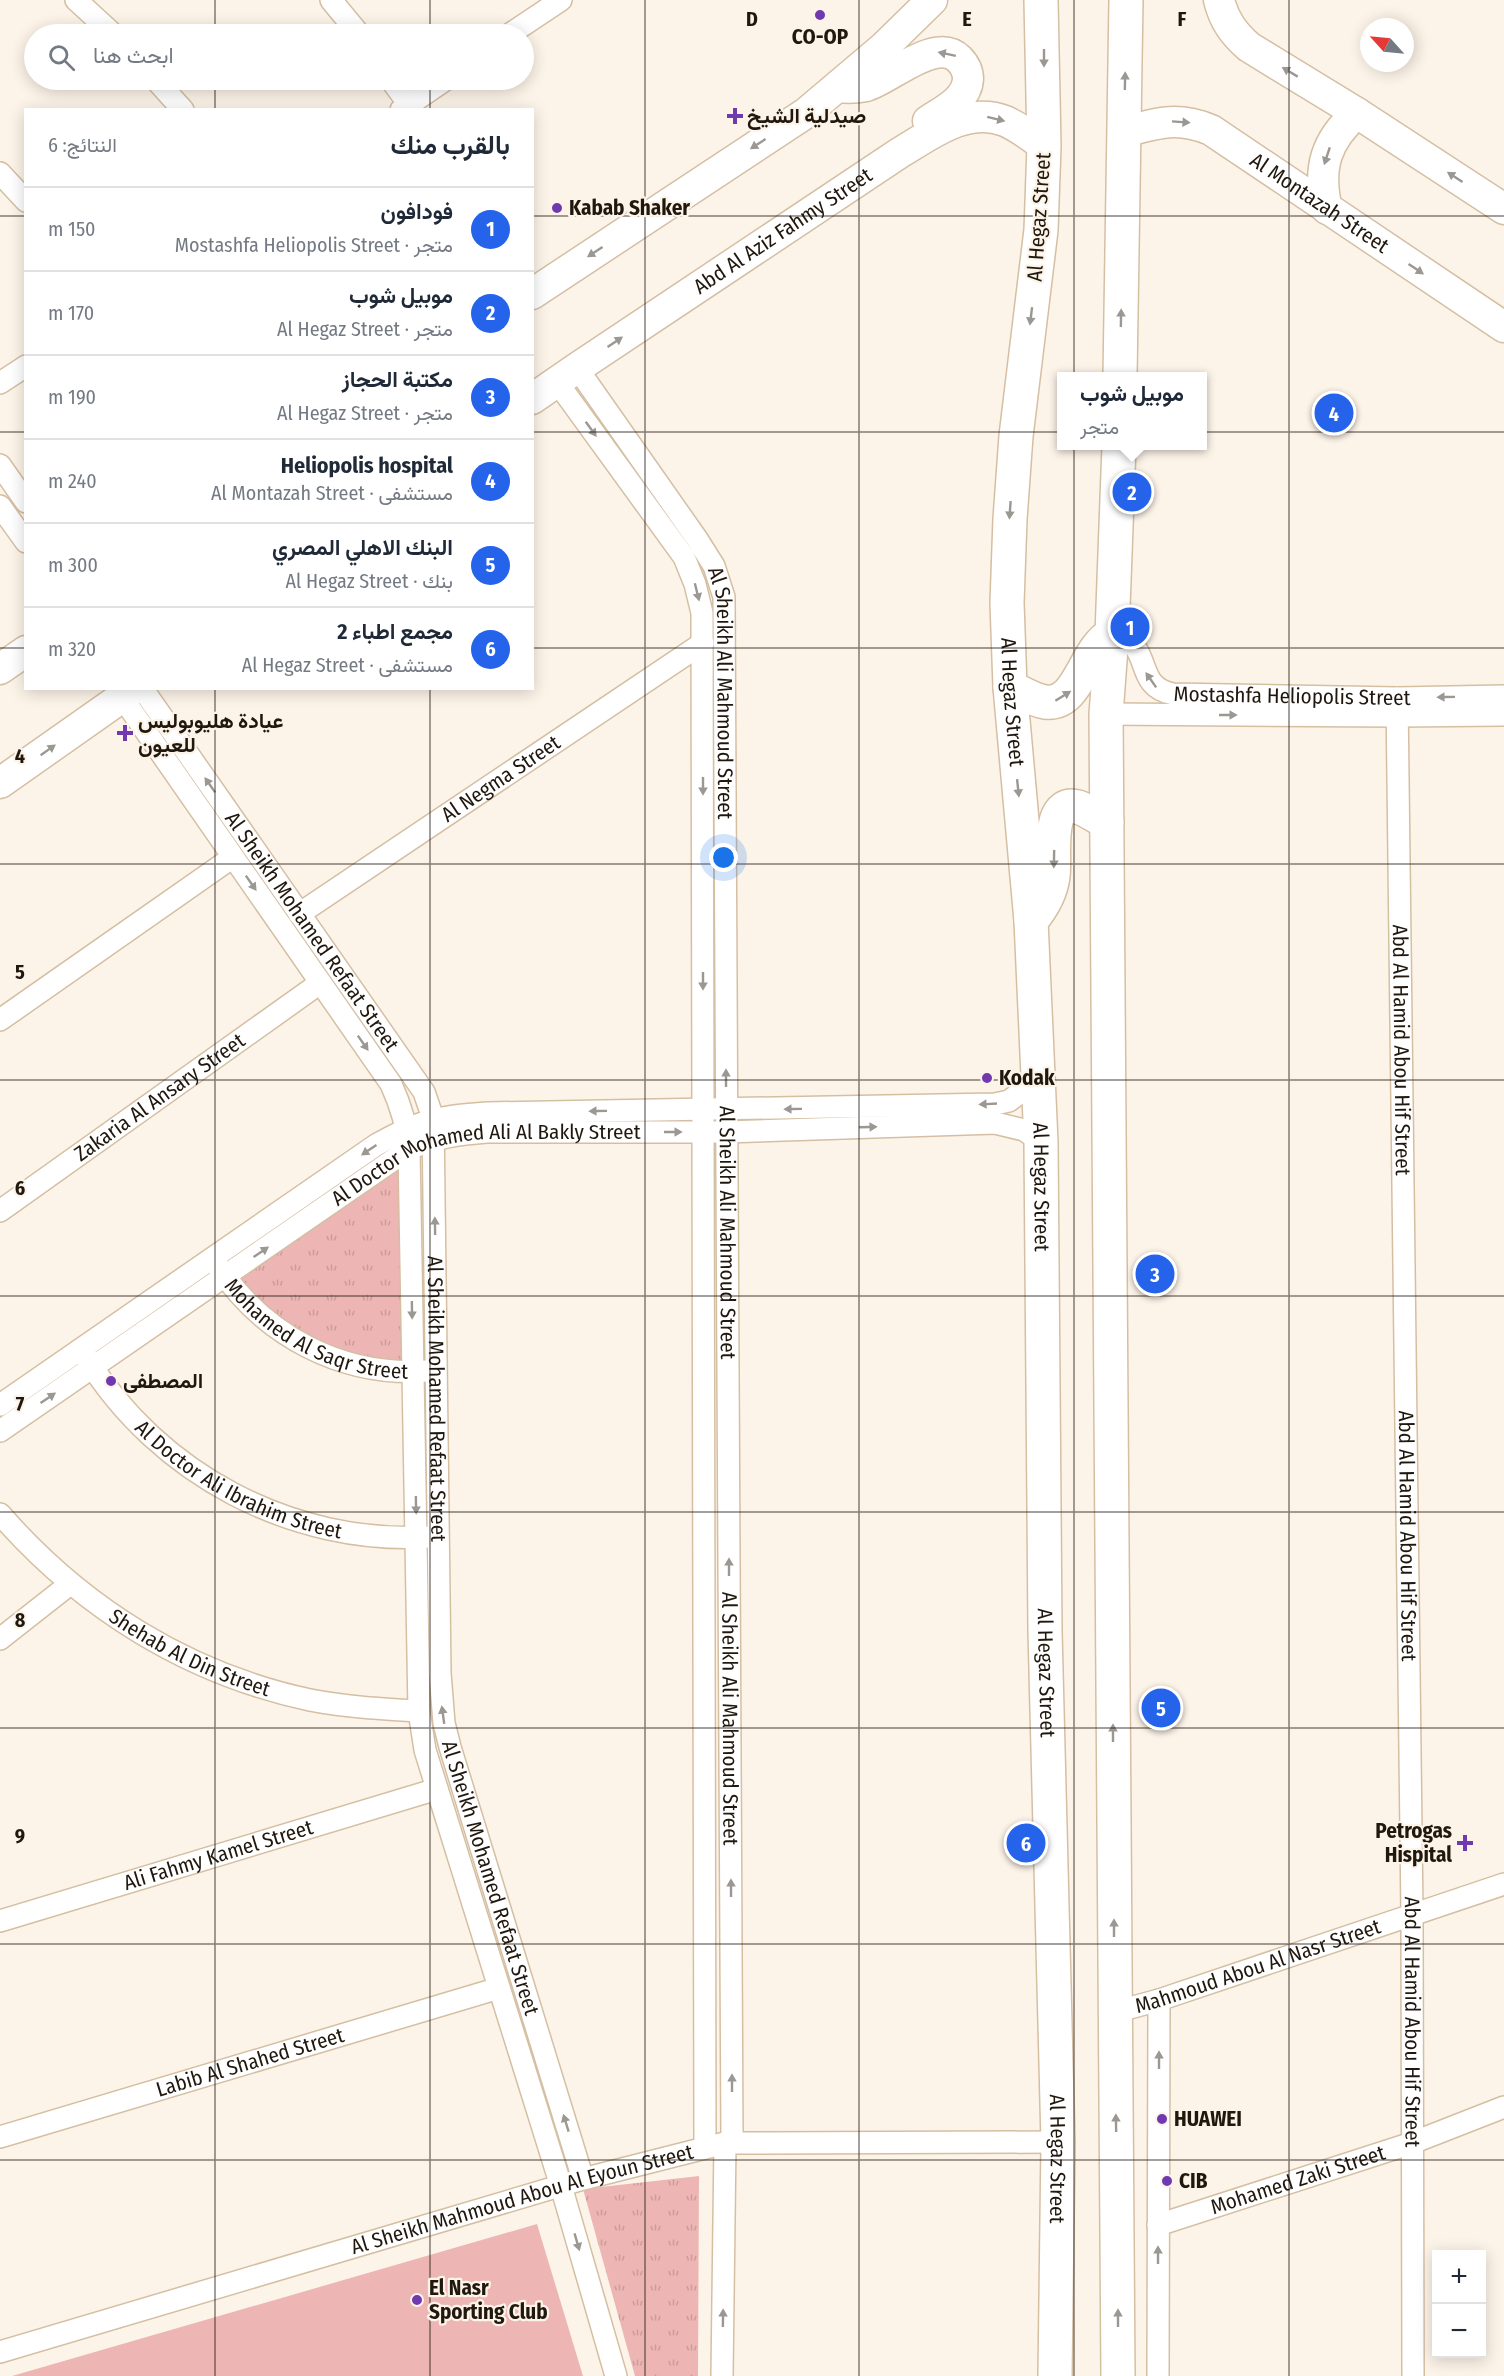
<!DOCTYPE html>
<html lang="ar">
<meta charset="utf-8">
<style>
body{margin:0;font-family:"Fira Sans Condensed",Vazirmatn,sans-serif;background:#f6f6f7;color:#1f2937;direction:rtl}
.controls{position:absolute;right:18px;bottom:18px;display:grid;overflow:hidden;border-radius:0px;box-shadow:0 3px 15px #0003}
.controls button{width:54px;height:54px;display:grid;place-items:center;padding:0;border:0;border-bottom:2px solid #e0e1e3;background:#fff;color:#1f2937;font:30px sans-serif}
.compass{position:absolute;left:1360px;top:18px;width:54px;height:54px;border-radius:50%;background:#fff;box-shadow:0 3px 15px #0003;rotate:297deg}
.you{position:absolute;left:724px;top:858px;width:21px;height:21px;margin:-15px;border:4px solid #fff;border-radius:50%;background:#1a73e8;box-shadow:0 0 0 9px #1a73e833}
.badge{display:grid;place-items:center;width:39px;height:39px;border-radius:50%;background:#2563eb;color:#fff;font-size:20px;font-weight:700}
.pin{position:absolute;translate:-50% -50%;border:3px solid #fff;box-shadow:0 2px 6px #0006}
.popup{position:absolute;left:1057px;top:372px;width:150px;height:78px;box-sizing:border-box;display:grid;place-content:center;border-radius:0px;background:#fff;filter:drop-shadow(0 2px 4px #0005);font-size:20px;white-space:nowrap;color:#747a83}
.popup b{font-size:22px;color:#1f2937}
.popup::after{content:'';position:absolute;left:50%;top:100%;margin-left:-12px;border:12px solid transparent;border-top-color:#fff}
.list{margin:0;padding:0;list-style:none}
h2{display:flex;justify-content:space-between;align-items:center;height:78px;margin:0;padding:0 24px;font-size:26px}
h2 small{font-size:20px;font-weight:400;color:#747a83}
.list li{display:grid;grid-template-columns:39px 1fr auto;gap:18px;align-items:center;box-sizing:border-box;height:84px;padding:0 24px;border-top:2px solid #e0e1e3}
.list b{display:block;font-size:22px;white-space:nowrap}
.list p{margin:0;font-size:20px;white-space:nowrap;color:#747a83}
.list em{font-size:20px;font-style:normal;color:#747a83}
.icon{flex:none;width:33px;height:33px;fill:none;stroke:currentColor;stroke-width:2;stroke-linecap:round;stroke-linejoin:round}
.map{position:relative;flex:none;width:1504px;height:2376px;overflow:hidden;direction:ltr}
.search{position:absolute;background:#fff;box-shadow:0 3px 15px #0003;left:24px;top:24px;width:510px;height:66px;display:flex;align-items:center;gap:15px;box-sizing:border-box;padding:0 21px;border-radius:33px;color:#747a83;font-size:22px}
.panel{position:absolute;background:#fff;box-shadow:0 3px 15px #0003;left:24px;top:108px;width:510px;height:582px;border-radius:0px;direction:rtl}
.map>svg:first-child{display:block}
</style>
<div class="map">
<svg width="1504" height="2376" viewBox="0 0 1504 2376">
<defs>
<pattern id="grass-tufts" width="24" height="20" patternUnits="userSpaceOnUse" patternTransform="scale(1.5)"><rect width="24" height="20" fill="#edb6b4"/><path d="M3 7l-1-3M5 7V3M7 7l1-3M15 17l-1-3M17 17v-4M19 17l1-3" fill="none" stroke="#cb9c9a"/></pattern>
</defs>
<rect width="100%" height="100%" fill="#fdf4e9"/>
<g fill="url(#grass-tufts)">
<path d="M409 1149 413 1372 322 1354 225 1277Z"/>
<path d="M699 2176 698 2376H635L583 2189Z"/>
</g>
<path fill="#edb6b4" d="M537 2224 583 2376H12Z"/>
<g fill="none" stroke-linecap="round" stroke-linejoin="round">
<g stroke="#d5bfa3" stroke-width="24">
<g id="street">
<path d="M76 0 113 34"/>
<path d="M331 0 359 34"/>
<path d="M510 34 561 0"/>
<path d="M156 80 183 110"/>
<path d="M391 80 413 110"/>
<path d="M401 110 445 80"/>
<path d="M0 173 26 201"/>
<path id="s1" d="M577 368 697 539 714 566 724 597 732 2141"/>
<path d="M557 382 684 557 695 584 702 613 705 2147"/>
<path d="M0 383 26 366"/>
<path d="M0 465 26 502"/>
<path d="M0 506 26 542"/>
<path id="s2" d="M1112 634C1156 643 1131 686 1173 694L1397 698 1504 696"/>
<path id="s3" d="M142 688 424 1092 433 1118 440 1673 444 1723 450 1747 583 2179"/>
<path d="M122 697 391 1084C401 1106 407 1125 409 1149L419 1711 425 1750 561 2186 616 2376"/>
<path id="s4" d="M1397 698 1412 1915 1413 2376"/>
<path d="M1106 714 1397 716 1504 715"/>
<path id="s5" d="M299 914 703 643"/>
<path d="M0 1020 233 857"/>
<path id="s6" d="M0 1211 320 983"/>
<path id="s7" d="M217 1265C264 1336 342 1377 427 1371"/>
<path id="s8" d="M86 1357C158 1474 292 1545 429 1537"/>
<path d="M0 1405 376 1145C419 1121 437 1116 487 1113L995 1104 1009 1101 1038 1079"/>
<path id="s9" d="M0 1431 409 1149C435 1138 458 1134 487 1132H726L995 1123 1024 1130 1041 1142"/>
<path id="s10" d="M0 1514C82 1608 188 1674 310 1700 346 1707 382 1709 419 1711"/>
<path d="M0 1639 70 1584"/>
<path id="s11" d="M0 1921 437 1789"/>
<path id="s12" d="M1115 2012 1159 2000 1504 1884"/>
<path id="s13" d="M0 2137 499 1988"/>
<path id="s14" d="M1158 2225 1412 2143 1504 2107"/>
<path id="s15" d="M0 2352 583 2179 725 2143 1058 2142"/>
<path d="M722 2376 725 2143"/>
<path d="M1158 2376 1159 2000"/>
</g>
</g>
<g stroke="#d5bfa3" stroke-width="33">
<g id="secondary">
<path d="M1219 0C1224 20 1233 33 1249 47L1357 113 1504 209"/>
<path d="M838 87C847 88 856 88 866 86 890 79 936 36 959 59 964 64 968 71 968 79 967 100 943 111 928 121"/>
<path id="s16" d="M1124 132C1157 123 1177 116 1211 130L1504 327"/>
<path d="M1327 209C1317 168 1326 140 1357 113"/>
<path d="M532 294 806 113 884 47 932 0"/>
<path id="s17" d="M532 399 577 368 898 154C930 135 966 106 1005 121 1019 127 1032 137 1044 146"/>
<path d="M0 669 26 651"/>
<path d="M0 783 135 688"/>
</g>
</g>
<g stroke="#d5bfa3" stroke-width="36">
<g id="primary">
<path id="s18" d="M1041 0 1044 146 1041 230 1016 436 1010 519 1007 603 1010 687 1031 921 1041 1142 1045 1631 1058 2142 1055 2376"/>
<path d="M1120 376 1126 0"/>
<path d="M1010 687C1020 692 1033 700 1045 702 1080 706 1083 650 1112 634"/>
<path d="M1031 921C1042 908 1051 894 1053 876 1056 858 1045 798 1078 807 1087 810 1098 818 1107 822"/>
<path d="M1118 2376 1106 714 1112 634 1119 446"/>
</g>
</g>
<use href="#street" stroke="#fff" stroke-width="21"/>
<use href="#secondary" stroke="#fff" stroke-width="30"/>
<use href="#primary" stroke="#fff" stroke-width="33"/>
</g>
<defs><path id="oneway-solid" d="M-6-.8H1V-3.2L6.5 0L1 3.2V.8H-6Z" transform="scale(1.5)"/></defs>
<g fill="#9b9793">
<use href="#oneway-solid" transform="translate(947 54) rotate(-168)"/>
<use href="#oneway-solid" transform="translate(1044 58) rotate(90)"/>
<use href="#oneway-solid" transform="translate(1290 72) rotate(-149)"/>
<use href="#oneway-solid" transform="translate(1125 81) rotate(-89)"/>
<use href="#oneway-solid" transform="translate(996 119) rotate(14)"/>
<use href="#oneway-solid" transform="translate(1181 122) rotate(4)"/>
<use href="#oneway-solid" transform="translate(758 144) rotate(147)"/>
<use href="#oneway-solid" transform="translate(1327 156) rotate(108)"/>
<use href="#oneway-solid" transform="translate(1455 177) rotate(-147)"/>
<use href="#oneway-solid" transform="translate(595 252) rotate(147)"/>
<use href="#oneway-solid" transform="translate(1416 269) rotate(34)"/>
<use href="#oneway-solid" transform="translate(1031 316) rotate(97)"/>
<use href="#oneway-solid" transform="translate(1121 318) rotate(-89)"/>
<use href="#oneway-solid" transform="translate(615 342) rotate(-34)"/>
<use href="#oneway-solid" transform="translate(591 429) rotate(54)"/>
<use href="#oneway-solid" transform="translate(1010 510) rotate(94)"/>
<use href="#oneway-solid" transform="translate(697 592) rotate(76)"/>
<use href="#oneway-solid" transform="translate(1151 680) rotate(-125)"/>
<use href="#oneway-solid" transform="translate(1063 696) rotate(-32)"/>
<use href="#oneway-solid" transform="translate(1446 697) rotate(179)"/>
<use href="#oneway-solid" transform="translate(1228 715)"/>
<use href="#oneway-solid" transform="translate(48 750) rotate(-35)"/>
<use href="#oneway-solid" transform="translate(210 785) rotate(-125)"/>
<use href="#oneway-solid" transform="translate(703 786) rotate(90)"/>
<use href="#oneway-solid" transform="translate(1018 788) rotate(84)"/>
<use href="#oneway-solid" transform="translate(1054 859) rotate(91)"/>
<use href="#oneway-solid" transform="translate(251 883) rotate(55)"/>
<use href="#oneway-solid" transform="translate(703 981) rotate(90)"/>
<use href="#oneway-solid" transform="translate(363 1043) rotate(55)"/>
<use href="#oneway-solid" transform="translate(726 1078) rotate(-90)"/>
<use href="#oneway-solid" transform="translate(988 1104) rotate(177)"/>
<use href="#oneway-solid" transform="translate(793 1109) rotate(179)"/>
<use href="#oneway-solid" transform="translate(598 1111) rotate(179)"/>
<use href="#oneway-solid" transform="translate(868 1127) rotate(-2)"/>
<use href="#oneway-solid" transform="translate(673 1132)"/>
<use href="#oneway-solid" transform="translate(369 1150) rotate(146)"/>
<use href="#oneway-solid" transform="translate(435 1226) rotate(-91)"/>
<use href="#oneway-solid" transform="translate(261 1252) rotate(-34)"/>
<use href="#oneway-solid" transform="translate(412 1310) rotate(89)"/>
<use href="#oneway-solid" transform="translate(48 1398) rotate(-34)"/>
<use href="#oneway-solid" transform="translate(416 1505) rotate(89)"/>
<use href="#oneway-solid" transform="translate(729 1567) rotate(-90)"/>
<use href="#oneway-solid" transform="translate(443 1715) rotate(-98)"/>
<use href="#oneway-solid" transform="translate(1113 1733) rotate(-90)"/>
<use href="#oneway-solid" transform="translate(731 1888) rotate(-90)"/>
<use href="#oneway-solid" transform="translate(1114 1928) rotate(-90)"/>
<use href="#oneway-solid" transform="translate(1159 2060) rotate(-90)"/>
<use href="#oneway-solid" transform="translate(732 2083) rotate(-90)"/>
<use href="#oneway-solid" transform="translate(566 2123) rotate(-107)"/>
<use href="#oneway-solid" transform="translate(1116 2123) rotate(-91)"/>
<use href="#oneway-solid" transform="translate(577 2242) rotate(74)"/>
<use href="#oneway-solid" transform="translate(1158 2255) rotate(-90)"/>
<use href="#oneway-solid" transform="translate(723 2318) rotate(-89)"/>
<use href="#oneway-solid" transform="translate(1118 2318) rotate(-90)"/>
</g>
<path fill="none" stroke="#20180e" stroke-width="1.5" stroke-opacity="0.55" d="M215 0V34M430 0V34M645 0V2376M859 0V2376M1074 0V2376M1289 0V2376M215 80V110M430 80V110M0 216H26M532 216H1504M0 432H26M532 432H1504M0 648H26M532 648H1504M215 688V2376M430 688V2376M0 864H1504M0 1080H1504M0 1296H1504M0 1512H1504M0 1728H1504M0 1944H1504M0 2160H1504"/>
<g fill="#7139af" stroke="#fdf4e9" stroke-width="2">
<circle cx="820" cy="15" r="6"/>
<path d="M732 107h6v6h6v6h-6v6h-6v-6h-6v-6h6z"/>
<circle cx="557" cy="208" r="6"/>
<path d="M122 724h6v6h6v6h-6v6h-6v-6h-6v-6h6z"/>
<circle cx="987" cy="1078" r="6"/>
<circle cx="111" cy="1381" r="6"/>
<path d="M1462 1834h6v6h6v6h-6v6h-6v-6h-6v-6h6z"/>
<circle cx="1162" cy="2119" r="6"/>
<circle cx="1167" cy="2181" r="6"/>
<circle cx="417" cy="2300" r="6"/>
</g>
<g text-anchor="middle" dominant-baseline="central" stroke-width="4.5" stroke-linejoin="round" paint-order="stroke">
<g font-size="21" font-weight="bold" fill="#20180e" stroke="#fdf4e9" text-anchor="start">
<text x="820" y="37" text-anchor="middle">CO-OP</text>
<text x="747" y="116">صيدلية الشيخ</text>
<text x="569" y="208">Kabab Shaker</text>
<text x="138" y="721">عيادة هليوبوليس<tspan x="138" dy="24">للعيون</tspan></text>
<text x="999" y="1078">Kodak</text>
<text x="123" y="1381">المصطفى</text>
<text x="1452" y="1831" text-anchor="end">Petrogas<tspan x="1452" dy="24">Hispital</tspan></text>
<text x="1174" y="2119">HUAWEI</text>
<text x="1179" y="2181">CIB</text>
<text x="429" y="2288">El Nasr<tspan x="429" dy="24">Sporting Club</tspan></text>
</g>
<g font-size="21" fill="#20180e" stroke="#fdf4e9">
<text stroke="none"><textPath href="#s16" startOffset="220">Al Montazah Street</textPath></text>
<text transform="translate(1039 217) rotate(-86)">Al Hegaz Street</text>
<text stroke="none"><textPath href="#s17" startOffset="302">Abd Al Aziz Fahmy Street</textPath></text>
<text stroke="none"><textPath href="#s1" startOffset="369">Al Sheikh Ali Mahmoud Street</textPath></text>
<text stroke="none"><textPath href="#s2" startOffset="210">Mostashfa Heliopolis Street</textPath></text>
<text stroke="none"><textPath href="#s18" startOffset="704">Al Hegaz Street</textPath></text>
<text stroke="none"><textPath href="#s5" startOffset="243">Al Negma Street</textPath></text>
<text stroke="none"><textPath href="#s3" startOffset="297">Al Sheikh Mohamed Refaat Street</textPath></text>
<text stroke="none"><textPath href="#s4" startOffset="352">Abd Al Hamid Abou Hif Street</textPath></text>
<text stroke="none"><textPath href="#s6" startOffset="196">Zakaria Al Ansary Street</textPath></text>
<text stroke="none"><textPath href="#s9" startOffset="568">Al Doctor Mohamed Ali Al Bakly Street</textPath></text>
<text stroke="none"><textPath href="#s18" startOffset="1190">Al Hegaz Street</textPath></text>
<text stroke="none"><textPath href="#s1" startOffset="909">Al Sheikh Ali Mahmoud Street</textPath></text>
<text stroke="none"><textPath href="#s7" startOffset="124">Mohamed Al Saqr Street</textPath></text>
<text stroke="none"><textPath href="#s3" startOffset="801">Al Sheikh Mohamed Refaat Street</textPath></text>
<text stroke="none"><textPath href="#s8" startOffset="202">Al Doctor Ali Ibrahim Street</textPath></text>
<text stroke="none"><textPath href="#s4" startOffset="838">Abd Al Hamid Abou Hif Street</textPath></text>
<text stroke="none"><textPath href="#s10" startOffset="238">Shehab Al Din Street</textPath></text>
<text stroke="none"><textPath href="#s18" startOffset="1676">Al Hegaz Street</textPath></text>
<text stroke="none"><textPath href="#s1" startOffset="1395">Al Sheikh Ali Mahmoud Street</textPath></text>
<text stroke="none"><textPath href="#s11" startOffset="228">Ali Fahmy Kamel Street</textPath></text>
<text stroke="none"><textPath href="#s3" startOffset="1287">Al Sheikh Mohamed Refaat Street</textPath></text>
<text stroke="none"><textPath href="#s12" startOffset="150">Mahmoud Abou Al Nasr Street</textPath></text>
<text stroke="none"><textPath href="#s4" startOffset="1324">Abd Al Hamid Abou Hif Street</textPath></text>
<text stroke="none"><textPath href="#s13" startOffset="261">Labib Al Shahed Street</textPath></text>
<text stroke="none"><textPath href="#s18" startOffset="2162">Al Hegaz Street</textPath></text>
<text stroke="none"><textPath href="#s14" startOffset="147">Mohamed Zaki Street</textPath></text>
<text stroke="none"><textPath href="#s15" startOffset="544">Al Sheikh Mahmoud Abou Al Eyoun Street</textPath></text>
</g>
</g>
<g font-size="20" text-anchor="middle" font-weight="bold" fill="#20180e" stroke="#fdf4e9" stroke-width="4.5" stroke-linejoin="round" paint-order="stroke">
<text x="752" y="26">D</text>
<text x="967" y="26">E</text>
<text x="1182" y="26">F</text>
<text x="20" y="763">4</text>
<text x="20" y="979">5</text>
<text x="20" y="1195">6</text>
<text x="20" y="1411">7</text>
<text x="20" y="1627">8</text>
<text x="20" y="1843">9</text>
</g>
</svg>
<div class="controls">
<button>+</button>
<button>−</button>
</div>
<svg class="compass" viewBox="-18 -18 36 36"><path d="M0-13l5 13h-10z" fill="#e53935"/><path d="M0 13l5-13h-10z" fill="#747a83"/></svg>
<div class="you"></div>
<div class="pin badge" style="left:1130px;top:627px">1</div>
<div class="pin badge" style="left:1132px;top:492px">2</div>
<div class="popup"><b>موبيل شوب</b>متجر</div>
<div class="pin badge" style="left:1155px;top:1274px">3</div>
<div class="pin badge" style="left:1334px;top:413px">4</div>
<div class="pin badge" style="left:1161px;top:1708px">5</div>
<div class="pin badge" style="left:1026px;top:1843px">6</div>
<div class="search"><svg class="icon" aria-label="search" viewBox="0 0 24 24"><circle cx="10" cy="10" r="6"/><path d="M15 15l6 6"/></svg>ابحث هنا</div>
<section class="panel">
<h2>بالقرب منك<small>النتائج: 6</small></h2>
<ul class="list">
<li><span class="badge">1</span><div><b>فودافون</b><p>متجر · Mostashfa Heliopolis Street</p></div><em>150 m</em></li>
<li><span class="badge">2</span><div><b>موبيل شوب</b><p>متجر · Al Hegaz Street</p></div><em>170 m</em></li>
<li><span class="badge">3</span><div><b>مكتبة الحجاز</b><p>متجر · Al Hegaz Street</p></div><em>190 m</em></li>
<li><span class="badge">4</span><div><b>Heliopolis hospital</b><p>مستشفى · Al Montazah Street</p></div><em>240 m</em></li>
<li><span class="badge">5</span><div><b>البنك الاهلي المصري</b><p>بنك · Al Hegaz Street</p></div><em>300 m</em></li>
<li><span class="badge">6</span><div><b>مجمع اطباء 2</b><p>مستشفى · Al Hegaz Street</p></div><em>320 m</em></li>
</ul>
</section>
</div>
